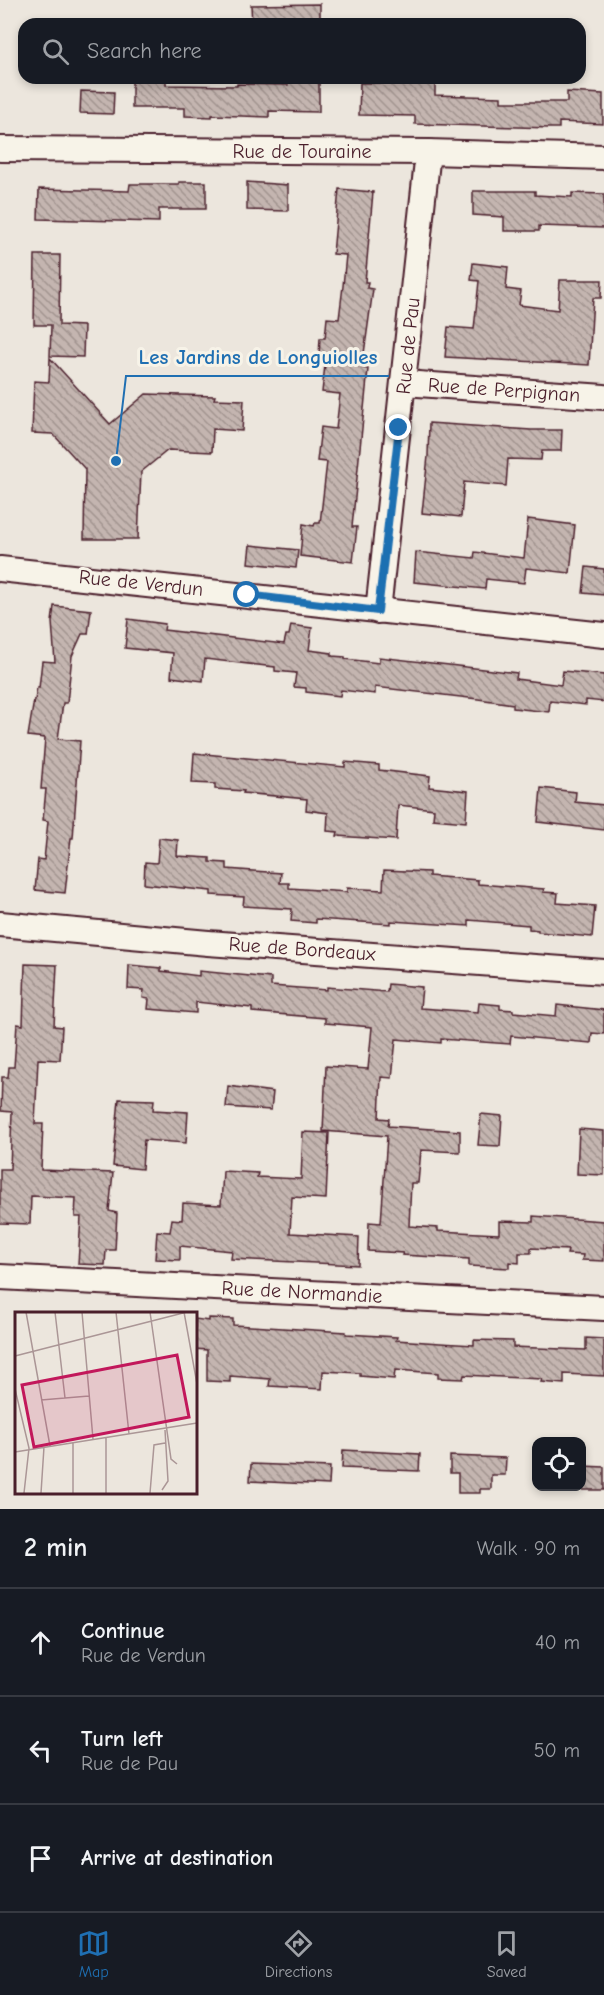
<!DOCTYPE html>
<meta charset="utf-8">
<style>
body{margin:0;font-family:"Comic Neue",sans-serif;background:#20242c;color:#f1f3f6}
.controls{position:absolute;right:18px;bottom:18px;display:grid;overflow:hidden;border-radius:12px;box-shadow:0 3px 9px #0003}
.controls button{width:54px;height:54px;display:grid;place-items:center;padding:0;border:0;border-bottom:2px solid #363941;background:#171b24;color:#f1f3f6;font:30px sans-serif}
.stop{position:absolute;width:18px;height:18px;margin:-14px;border:4px solid #1f6fb2;border-radius:50%;background:#fff}
.stop.end{background:#1f6fb2;border-color:#fff;box-shadow:0 2px 6px #0008}
.list{margin:0;padding:0;list-style:none}
h2{display:flex;justify-content:space-between;align-items:center;height:78px;margin:0;padding:0 24px;font-size:26px}
h2 small{font-size:20px;font-weight:400;color:#9ea1a6}
.list li{display:grid;grid-template-columns:39px 1fr auto;gap:18px;align-items:center;box-sizing:border-box;height:108px;padding:0 24px;border-top:2px solid #363941}
.list b{display:block;font-size:22px;white-space:nowrap}
.list p{margin:0;font-size:20px;white-space:nowrap;color:#9ea1a6}
.list em{font-size:20px;font-style:normal;color:#9ea1a6}
.icon{flex:none;width:33px;height:33px;fill:none;stroke:currentColor;stroke-width:2;stroke-linecap:round;stroke-linejoin:round}
.map{position:relative;flex:none;width:604px;height:1509px;overflow:hidden}
.search{position:absolute;background:#171b24;box-shadow:0 3px 9px #0003;left:18px;right:18px;top:18px;height:66px;display:flex;align-items:center;gap:15px;box-sizing:border-box;padding:0 21px;border-radius:18px;color:#9ea1a6;font-size:22px}
.sheet{height:402px;background:#171b24}
nav{display:flex;justify-content:space-around;align-items:center;box-sizing:border-box;height:84px;border-top:2px solid #363941;background:#171b24;font-size:16px;color:#9ea1a6}
nav a{display:grid;justify-items:center;gap:3px}
nav .on{color:#1f6fb2}
.map>svg:first-child{display:block}
</style>
<div class="map">
<svg width="604" height="1509" viewBox="0 0 604 1509">
<defs>
<pattern id="building-back-hatch" width="6" height="6" patternUnits="userSpaceOnUse" patternTransform="scale(1.5)"><rect width="6" height="6" fill="#c4b5b0"/><path d="M-1 5l2 2M0 0l6 6M5-1l2 2" fill="none" stroke="#a1938f"/></pattern>
</defs>
<rect width="100%" height="100%" fill="#ece6dd"/>
<filter id="ink" filterUnits="userSpaceOnUse"><feTurbulence type="fractalNoise" baseFrequency=".0167" numOctaves="2"/><feDisplacementMap in="SourceGraphic" scale="12" xChannelSelector="R" yChannelSelector="G"/><feConvolveMatrix kernelMatrix="1 2 1 2 8 2 1 2 1" color-interpolation-filters="sRGB"/></filter>
<g filter="url(#ink)">
<g fill="url(#building-back-hatch)" stroke="#4a1f2b" stroke-width="1.5">
<path d="M320 4V24H252L251 5Z"/>
<path d="M132 78H166V85L237 86V84L288 85V79H319V112L269 111V117L212 115V117L185 116V108H132Z"/>
<path d="M360 83H435V95L501 97V102H567V92L603 94V124L559 122V128H549L415 124V116L359 115Z"/>
<path d="M81 91 114 92 113 114 80 113Z"/>
<path d="M179 182H206V209H159V222L38 219 39 189 129 191 130 184H179Z"/>
<path d="M247 182 288 185V211L247 210Z"/>
<path d="M339 189 373 192 365 282H368L367 288 373 289 362 368 368 369 352 527H357L353 562 300 556 303 524 314 526 315 523H320L327 462 317 461 321 427 336 429 340 394 322 392 326 356H319L320 338H325L327 318 339 319 343 286 346 255 333 254Z"/>
<path d="M473 191H535V195L572 197V193L604 194V228L539 226V231H504V217L473 215Z"/>
<path d="M35 255H60L59 325 84 326 83 357 50 356 51 325H34Z"/>
<path d="M473 263 508 267 506 289 521 291 519 305 558 310 560 280H602L601 298H593L589 365 445 357 448 327 474 329 479 281 471 280Z"/>
<path d="M50 358 110 424 146 394 215 396 214 399 244 400 242 431 213 429 212 452 168 450 141 472 138 539H84L85 469 53 434 32 433 34 381 49 382Z"/>
<path d="M429 423 531 430H562L561 451H542L541 460 508 459 506 486 464 482 461 517 422 513 428 456Z"/>
<path d="M528 519 575 525 570 573 526 568 524 583 486 579 485 589 414 582 416 552 474 558 475 552 524 558Z"/>
<path d="M250 545 298 550 296 568 248 563Z"/>
<path d="M586 567 604 569V595L583 593Z"/>
<path d="M54 606 91 610 88 634H82L72 656 67 703H63L58 739 80 741 73 838H71L65 893 35 890 38 859 44 860 48 821 43 820 46 789H41L45 738 28 736 34 700H35L37 687 39 688 42 661 55 662 52 622Z"/>
<path d="M128 619 165 624 164 630 284 644 286 635H289L291 625 312 628 309 650 332 653V656L345 657V659L379 663V657L449 665 517 673 516 679 561 685 563 671 604 675V702L586 700V705L550 701 549 712 513 708V704L478 699 375 687V694L341 690 340 696 306 692V688L294 687 296 673 275 671V667L205 659 203 681 171 677 173 653 125 648Z"/>
<path d="M194 753 345 767V762L379 765V770L430 776 429 787 468 791 466 822 433 819 434 809 398 805 396 840 337 836 338 832 327 831 328 813 306 810 307 799 243 793 244 791 215 789V784L192 783Z"/>
<path d="M541 788 576 792 575 802 604 805V830L538 822Z"/>
<path d="M159 838 178 840 177 856 210 858V862L227 863V869L281 873 280 883H289V888L347 892V888L383 890 384 870 429 872V876L478 880V884L544 889 543 892 558 893 557 903 595 906 592 937 538 932V930L529 929V925L469 920V926L391 921V924L316 919V923L291 921 292 909 243 906 244 897 211 895V891L144 884 145 862 157 863Z"/>
<path d="M25 964 57 965 54 1026 62 1027 60 1060 38 1059 35 1124H43L41 1170 113 1173 109 1211 117 1213 115 1250H106L105 1265 78 1264 81 1217H75L76 1198 31 1196 30 1224 0 1223V1169H10L12 1112 1 1111 2 1077H8L9 1067H14L17 1024 23 1025Z"/>
<path d="M129 965 161 968V971L199 976V971L271 978V986L327 990V987L387 992 388 984 422 987 420 1008 478 1012 479 1003 500 1005V1009L513 1010V1012L556 1016 557 1005 604 1010V1034L592 1033 591 1043 511 1036 510 1044 441 1039V1043L396 1039 392 1078 381 1077 379 1118 389 1119 388 1126 460 1131V1152L421 1150 418 1183H411L409 1226 438 1228V1231L499 1234V1221L533 1222V1216L604 1221V1261L582 1260 583 1255 567 1254 568 1250 531 1248V1253H519V1263L509 1262V1268L469 1266V1259L402 1255 403 1253 368 1251 369 1222 381 1223 387 1136 323 1131 326 1066 368 1069 372 1027 325 1023V1018L252 1012V1008L196 1002V1013L148 1009 149 999 143 998 144 990 128 989Z"/>
<path d="M228 1086 273 1092 271 1110 226 1107Z"/>
<path d="M119 1099 154 1100 153 1110 188 1112 186 1143 144 1140 142 1169 113 1166Z"/>
<path d="M481 1114 502 1116 500 1146 478 1145Z"/>
<path d="M579 1129 604 1131V1175L577 1174Z"/>
<path d="M303 1132 329 1133 326 1199 292 1197 290 1233 359 1237 358 1265 231 1259 232 1251 180 1246V1260L155 1259 157 1231 170 1232 172 1219 182 1220 183 1203 221 1205 223 1171 258 1173 257 1177 301 1179Z"/>
<path d="M209 1318 233 1319V1325L346 1332V1334L397 1337 396 1340 440 1343 474 1345V1340L513 1341V1347L586 1350V1338L604 1339V1376L564 1374V1384L541 1382 542 1379 464 1375 463 1379 438 1378V1373L395 1370 394 1379 360 1376V1373L323 1371 322 1389 269 1386 270 1379 230 1376V1382L207 1381V1350L195 1349V1319L209 1321Z"/>
<path d="M343 1450 420 1454 419 1471 342 1468Z"/>
<path d="M450 1456 506 1458 505 1475H491V1489H480V1493H458V1473H450Z"/>
<path d="M251 1464 330 1467 329 1485 250 1481Z"/>
<path d="M582 1466 604 1467V1490H582Z"/>
</g>
<g fill="none" stroke-linecap="round" stroke-linejoin="round">
<g stroke="#4a1f2b" stroke-width="28">
<g id="minor">
<path d="M0 149 428 152 604 157"/>
<path d="M404 383 604 397"/>
<path d="M0 569C202 590 403 614 604 635"/>
<path d="M378 611 428 152"/>
<path d="M0 924 208 943 604 972"/>
<path d="M0 1277 604 1308"/>
</g>
</g>
<use href="#minor" stroke="#f7f3e8" stroke-width="24"/>
</g>
</g>
<g fill="none" stroke-linecap="round" stroke-linejoin="round" filter="url(#ink)">
<path stroke="#1f6fb2" stroke-width="8" d="M247 595 378 611 399 428"/>
</g>
<g text-anchor="middle" dominant-baseline="central" stroke-width="6" stroke-linejoin="round" paint-order="stroke">
<g font-size="20" fill="#4a1f2b" stroke="#f7f3e8">
<text x="302" y="151">Rue de Touraine</text>
<text transform="translate(408 346) rotate(-84)">Rue de Pau</text>
<text transform="translate(504 390) rotate(4)">Rue de Perpignan</text>
<text transform="translate(141 583) rotate(6)">Rue de Verdun</text>
<text transform="translate(302 949) rotate(4)">Rue de Bordeaux</text>
<text transform="translate(302 1292) rotate(3)">Rue de Normandie</text>
</g>
</g>
<g transform="translate(15 1312)">
<rect width="182" height="182" fill="#ece6dd"/>
<path fill="none" stroke="#ab9696" stroke-width="1.5" d="M11 0 35 134M40 0 50 86M67 0 78 127M101 0 114 122M135 0 156 147 162 152M169 0 182 72M0 44 172 0M0 77 14 136 9 181M26 88 74 84M91 125V181M58 130V181M0 140 182 111M147 178 153 169 150 118M26 181 29 135M135 181 139 133 150 131"/>
<path fill="#c2185b" fill-opacity="0.15" stroke="#c2185b" stroke-width="3" d="M162 43 174 105 19 135 7 73Z"/>
<rect width="182" height="182" fill="none" stroke="#4a1f2b" stroke-width="3"/>
</g>
<path fill="none" stroke="#1f6fb2" stroke-width="2" d="M116 461L126 376H389"/>
<circle fill="#1f6fb2" stroke="#f7f3e8" stroke-width="2" cx="116" cy="461" r="6"/>
<g font-size="21" text-anchor="middle" font-weight="bold" fill="#1f6fb2" stroke="#f7f3e8" stroke-width="6" stroke-linejoin="round" paint-order="stroke">
<text x="258" y="364">Les Jardins de Longuiolles</text>
</g>
</svg>
<div class="controls">
<button><svg class="icon" aria-label="locate" viewBox="0 0 24 24"><circle cx="12" cy="12" r="6"/><path d="M12 2v4M12 18v4M2 12h4M18 12h4"/></svg></button>
</div>
<div class="stop" style="left:247px;top:595px"></div>
<div class="stop end" style="left:399px;top:428px"></div>
<div class="search"><svg class="icon" aria-label="search" viewBox="0 0 24 24"><circle cx="10" cy="10" r="6"/><path d="M15 15l6 6"/></svg>Search here</div>
</div>
<section class="sheet">
<h2>2 min<small>Walk · 90 m</small></h2>
<ul class="list">
<li><svg class="icon" aria-label="ahead" viewBox="0 0 24 24"><path d="M12 20V5M6 11l6-6 6 6"/></svg><div><b>Continue</b><p>Rue de Verdun</p></div><em>40 m</em></li>
<li><svg class="icon" aria-label="left" viewBox="0 0 24 24"><path d="M17 20v-9H6M10 6l-5 5 5 5"/></svg><div><b>Turn left</b><p>Rue de Pau</p></div><em>50 m</em></li>
<li><svg class="icon" aria-label="arrive" viewBox="0 0 24 24"><path d="M6 21V4h12l-3 4 3 4H6"/></svg><div><b>Arrive at destination</b></div></li>
</ul>
</section>
<nav>
<a class="on"><svg class="icon" aria-label="map" viewBox="0 0 24 24"><path d="M3 6l6-2 6 2 6-2v14l-6 2-6-2-6 2zM9 4v14M15 6v14"/></svg>Map</a>
<a><svg class="icon" aria-label="directions" viewBox="0 0 24 24"><path d="M12 3l9 9-9 9-9-9zM9 14v-3h6M13 9l2 2-2 2"/></svg>Directions</a>
<a><svg class="icon" aria-label="saved" viewBox="0 0 24 24"><path d="M7 4h10v16l-5-4-5 4z"/></svg>Saved</a>
</nav>
